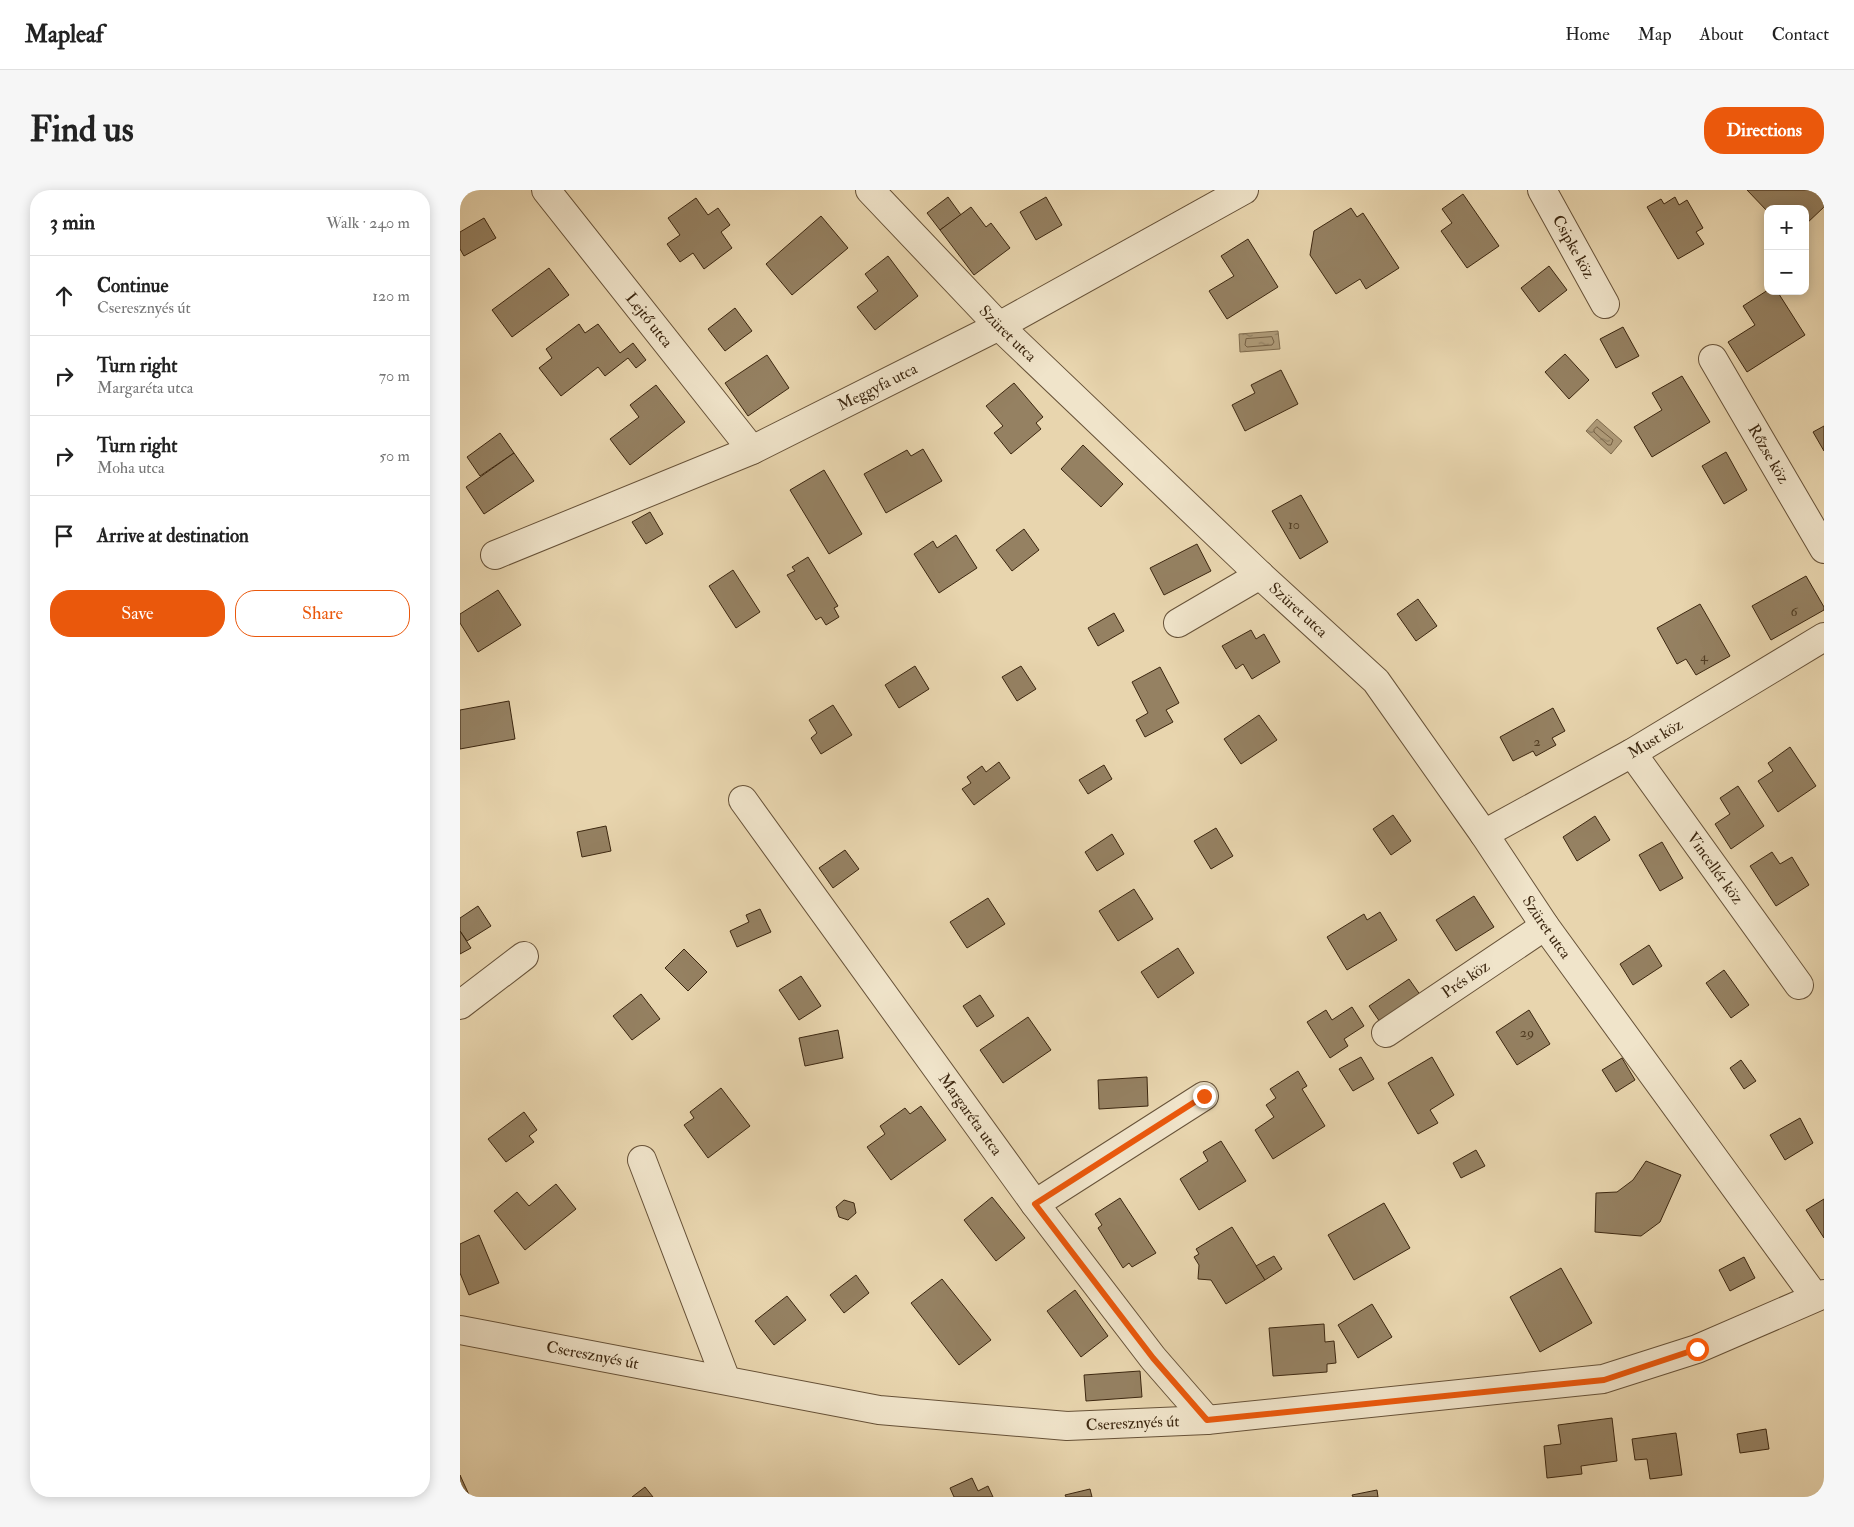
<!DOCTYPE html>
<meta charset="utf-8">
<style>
body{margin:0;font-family:"IM FELL Double Pica",serif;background:#f6f6f6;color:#222}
.controls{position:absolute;right:15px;top:15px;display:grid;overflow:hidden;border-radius:10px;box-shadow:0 2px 12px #0003}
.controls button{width:45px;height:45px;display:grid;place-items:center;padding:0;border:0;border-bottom:1px solid #e0e0e0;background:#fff;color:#222;font:25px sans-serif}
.stop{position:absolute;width:15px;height:15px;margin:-11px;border:4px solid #ea580c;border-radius:50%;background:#fff}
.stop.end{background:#ea580c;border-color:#fff;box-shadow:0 1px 5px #0008}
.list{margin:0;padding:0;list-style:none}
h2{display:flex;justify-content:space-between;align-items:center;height:65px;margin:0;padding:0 20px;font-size:21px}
h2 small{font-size:16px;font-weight:400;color:#767676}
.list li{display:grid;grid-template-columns:32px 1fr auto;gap:15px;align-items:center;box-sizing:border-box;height:80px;padding:0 20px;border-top:1px solid #e0e0e0}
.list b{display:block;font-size:19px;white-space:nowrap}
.list p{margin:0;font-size:16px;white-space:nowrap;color:#767676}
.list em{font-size:16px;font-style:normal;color:#767676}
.actions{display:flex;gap:10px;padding:15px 20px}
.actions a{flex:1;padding:11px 0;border:1px solid #ea580c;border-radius:20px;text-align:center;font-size:18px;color:#ea580c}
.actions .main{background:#ea580c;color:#fff}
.icon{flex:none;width:28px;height:28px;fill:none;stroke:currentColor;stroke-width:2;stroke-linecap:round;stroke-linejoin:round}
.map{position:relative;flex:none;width:1364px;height:1307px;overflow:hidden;border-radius:20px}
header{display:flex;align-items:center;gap:30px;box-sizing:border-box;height:70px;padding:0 25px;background:#fff;border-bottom:1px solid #e0e0e0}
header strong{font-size:24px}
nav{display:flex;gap:28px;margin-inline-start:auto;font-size:18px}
.intro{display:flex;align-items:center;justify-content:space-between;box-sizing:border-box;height:120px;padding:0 30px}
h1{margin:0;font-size:35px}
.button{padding:12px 22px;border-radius:20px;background:#ea580c;color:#fff;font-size:18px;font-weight:700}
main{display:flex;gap:30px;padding:0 30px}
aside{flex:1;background:#fff;border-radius:20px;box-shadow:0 2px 12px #0003}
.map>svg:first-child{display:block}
</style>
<header>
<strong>Mapleaf</strong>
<nav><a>Home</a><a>Map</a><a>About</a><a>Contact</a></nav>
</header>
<div class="intro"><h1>Find us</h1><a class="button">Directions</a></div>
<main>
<aside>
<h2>3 min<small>Walk · 240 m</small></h2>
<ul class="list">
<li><svg class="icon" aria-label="ahead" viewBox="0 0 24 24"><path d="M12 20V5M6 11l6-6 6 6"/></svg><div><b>Continue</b><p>Cseresznyés út</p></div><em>120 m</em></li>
<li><svg class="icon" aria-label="right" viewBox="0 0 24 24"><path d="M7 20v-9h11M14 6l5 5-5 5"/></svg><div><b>Turn right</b><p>Margaréta utca</p></div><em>70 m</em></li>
<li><svg class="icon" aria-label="right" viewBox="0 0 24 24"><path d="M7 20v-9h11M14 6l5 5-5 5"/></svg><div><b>Turn right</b><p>Moha utca</p></div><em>50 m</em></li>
<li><svg class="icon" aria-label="arrive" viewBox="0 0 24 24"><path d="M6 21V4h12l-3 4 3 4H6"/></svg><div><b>Arrive at destination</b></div></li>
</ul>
<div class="actions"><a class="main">Save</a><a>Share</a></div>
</aside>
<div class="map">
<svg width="1364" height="1307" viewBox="0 0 1364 1307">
<defs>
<pattern id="water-ripples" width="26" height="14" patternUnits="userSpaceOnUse" patternTransform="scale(1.25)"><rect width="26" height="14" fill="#ae9a78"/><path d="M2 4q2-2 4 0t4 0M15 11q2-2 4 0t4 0" fill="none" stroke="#8f7e61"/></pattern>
</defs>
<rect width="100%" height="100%" fill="#e8d5ae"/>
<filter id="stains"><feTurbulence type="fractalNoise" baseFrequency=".004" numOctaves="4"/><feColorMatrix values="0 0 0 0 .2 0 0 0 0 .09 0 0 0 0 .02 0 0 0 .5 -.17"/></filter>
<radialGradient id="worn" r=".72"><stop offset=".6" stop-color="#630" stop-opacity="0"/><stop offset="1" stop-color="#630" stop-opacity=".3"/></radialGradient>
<g fill="url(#water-ripples)" stroke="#806c4e">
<path d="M818 141 820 159 780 162 779 144Z"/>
<path d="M1137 229 1162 251 1151 264 1126 241Z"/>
</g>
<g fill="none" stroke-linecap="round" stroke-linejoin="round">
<g stroke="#756044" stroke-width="1">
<path d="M812 147 814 152 812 155 787 157 785 155 786 149Z"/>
<path d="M1137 237 1153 250 1151 255H1148L1134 242V240Z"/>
</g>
</g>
<g fill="#958162" stroke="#3c2710">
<path d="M1287 0H1364V17L1345 35V19H1308V22Z"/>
<path d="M1003 4 1039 56 1007 78 981 41 992 33 982 19Z"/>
<path d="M488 7 501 25 480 40 467 23Z"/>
<path d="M586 7 602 35 576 50 560 22Z"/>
<path d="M1215 7 1219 15 1227 10 1243 38 1236 42 1244 54 1218 69 1187 17 1201 9 1204 14Z"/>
<path d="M236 8 248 25 258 18 270 35 261 42 272 58 244 79 233 63 220 72 207 54 220 45 208 28Z"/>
<path d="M511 17 526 37 531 33 550 58 514 85 480 40Z"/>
<path d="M891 18 897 27 903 23 939 78 906 99 900 89 876 104 850 65 854 41Z"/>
<path d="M361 26 388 58 332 105 306 74Z"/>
<path d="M24 28 36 48 4 66 0 59V42Z"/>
<path d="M788 49 818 97 767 129 749 101 774 86 761 66Z"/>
<path d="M428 66 458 106 415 140 397 117 418 101 405 84Z"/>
<path d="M1089 76 1107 100 1079 122 1061 98Z"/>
<path d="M89 78 109 105 52 147 32 120Z"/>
<path d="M1308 100 1317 101 1345 145 1287 182 1268 152 1295 135 1283 116Z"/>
<path d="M275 118 292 141 265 161 248 139Z"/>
<path d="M119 134 125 143 138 134 160 163 173 153 186 170 176 178 168 168 145 186 138 177 101 206 79 178 92 168 86 159Z"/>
<path d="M1163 137 1179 166 1156 178 1140 149Z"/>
<path d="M1105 164 1129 190 1109 209 1085 182Z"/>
<path d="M307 165 329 198 288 226 265 193Z"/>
<path d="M821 180 838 214 785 241 772 215 795 203 791 195Z"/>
<path d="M1222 186 1250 232 1192 267 1174 237 1202 220 1192 203Z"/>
<path d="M554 193 583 227 576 233 581 239 551 264 534 243 543 236 526 216Z"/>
<path d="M196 195 225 232 170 275 150 249 179 227 170 215Z"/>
<path d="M1364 236V261L1353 242Z"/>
<path d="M40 243 54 263 20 286 7 267Z"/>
<path d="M623 255 663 294 641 317 601 279Z"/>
<path d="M463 259 482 291 426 323 404 284 447 260 451 266Z"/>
<path d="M1266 262 1287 300 1264 314 1242 276Z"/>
<path d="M54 263 74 291 24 324 6 297Z"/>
<path d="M364 280 402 344 369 364 330 300Z"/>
<path d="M841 305 868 352 840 369 812 321Z"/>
<path d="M190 322 203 344 186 354 172 332Z"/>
<path d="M564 339 579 360 552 381 536 360Z"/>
<path d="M496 345 517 378 479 403 454 364 473 351 477 358Z"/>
<path d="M737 354 751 381 704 405 690 378Z"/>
<path d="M348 367 378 416 374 418 379 427 366 435 361 427 356 430 327 385 335 381 332 377Z"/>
<path d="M273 380 300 422 276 438 249 396Z"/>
<path d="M1346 386 1364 417V420L1311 450 1292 416Z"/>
<path d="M38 400 61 435 18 462 0 433V424Z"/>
<path d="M958 409 977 436 956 451 937 424Z"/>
<path d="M1240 414 1270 466 1236 485 1226 469 1217 474 1197 438Z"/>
<path d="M654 423 664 441 638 456 628 438Z"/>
<path d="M791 440 796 449 804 444 820 472 792 489 783 474 776 479 762 456Z"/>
<path d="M455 476 469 499 439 518 425 495Z"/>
<path d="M561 476 576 499 557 511 542 487Z"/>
<path d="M700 477 719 513 706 520 713 532 685 547 676 530 688 523 672 492Z"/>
<path d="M49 511 55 549 0 559V520Z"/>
<path d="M373 515 392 545 361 564 351 548 357 543 349 530Z"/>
<path d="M1093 518 1105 541 1092 548 1096 555 1076 566 1073 561 1053 571 1040 547Z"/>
<path d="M799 525 817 550 781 574 764 549Z"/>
<path d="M1330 557 1356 596 1318 622 1298 591 1313 581 1308 573Z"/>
<path d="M539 572 550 588 514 615 502 599 511 593 507 587 522 576 526 582Z"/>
<path d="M644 575 652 589 628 604 619 590Z"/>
<path d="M1278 596 1304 636 1271 659 1255 634 1270 624 1260 608Z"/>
<path d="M933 625 951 651 931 665 913 639Z"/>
<path d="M1135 626 1150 650 1117 671 1103 647Z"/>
<path d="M146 636 151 661 122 667 117 642Z"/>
<path d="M756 638 773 666 751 679 734 651Z"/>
<path d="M652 644 664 664 637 681 625 662Z"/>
<path d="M1202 652 1223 688 1200 701 1179 665Z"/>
<path d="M385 660 399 679 373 698 359 678Z"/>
<path d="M1312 662 1320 674 1332 667 1349 695 1316 716 1290 676Z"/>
<path d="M674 699 693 729 658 751 639 721Z"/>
<path d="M1014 706 1034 737 996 761 976 730Z"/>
<path d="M528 708 545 734 507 758 490 732Z"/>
<path d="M18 716 31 736 7 751 0 741V728Z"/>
<path d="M300 719 311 742 277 757 270 741 289 732 286 725Z"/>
<path d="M920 722 937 750 887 780 867 747 904 724 907 730Z"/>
<path d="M0 741 11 758 0 764Z"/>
<path d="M1189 755 1202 776 1173 795 1160 774Z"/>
<path d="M718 758 734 783 698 808 681 782Z"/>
<path d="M224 759 247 782 228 801 205 778Z"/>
<path d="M1264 780 1289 815 1271 828 1246 793Z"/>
<path d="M341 786 361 816 339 830 319 800Z"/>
<path d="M949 789 961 806 920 832 909 816Z"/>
<path d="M181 804 200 829 172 850 153 826Z"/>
<path d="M520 805 534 826 517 837 503 816Z"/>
<path d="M892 817 904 836 884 849 888 856 870 868 847 832 866 820 872 830Z"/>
<path d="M1069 820 1090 854 1057 875 1036 842Z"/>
<path d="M568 827 591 860 543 893 520 860Z"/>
<path d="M378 840 383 868 345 876 339 848Z"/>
<path d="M901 867 914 889 893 901 879 879Z"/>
<path d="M972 867 994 905 970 920 978 933 958 944 928 893Z"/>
<path d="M1162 868 1175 890 1156 902 1142 880Z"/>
<path d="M1281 870 1296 891 1284 899 1270 878Z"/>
<path d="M838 881 847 896 842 899 865 936 813 969 795 940 814 927 806 915 816 908 810 899Z"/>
<path d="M687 887 688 916 639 919 638 890Z"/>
<path d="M261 898 290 936 248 968 224 935 234 928 230 922Z"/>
<path d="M461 916 486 950 431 990 407 957 425 944 420 936 445 918 450 924Z"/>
<path d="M64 922 77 940 69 946 74 952 46 972 28 949Z"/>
<path d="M1340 928 1353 953 1325 970 1310 945Z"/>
<path d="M761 951 786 991 739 1020 720 989 748 971 743 962Z"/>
<path d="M1016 960 1025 976 1001 988 993 973Z"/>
<path d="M1186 971 1221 985 1200 1032 1181 1046 1135 1042 1136 1003 1157 1002 1173 990Z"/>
<path d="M96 994 116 1019 65 1060 34 1021 57 1002 69 1016Z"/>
<path d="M532 1007 565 1048 536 1071 504 1030Z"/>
<path d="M660 1008 696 1063 672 1077 669 1073 663 1078 638 1038 642 1035 635 1024Z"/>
<path d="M1364 1009V1048L1346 1020Z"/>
<path d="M384 1010 394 1013 396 1023 388 1030 379 1027 376 1017Z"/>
<path d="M924 1013 950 1058 894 1090 868 1045Z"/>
<path d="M772 1037 805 1090 766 1114 751 1090 738 1089 739 1075 734 1067 739 1064 736 1059Z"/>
<path d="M19 1045 39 1093 9 1105 0 1083V1054Z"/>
<path d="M814 1066 822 1079 805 1090 796 1076Z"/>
<path d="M1284 1067 1295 1088 1270 1101 1259 1080Z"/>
<path d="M1101 1078 1132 1133 1080 1162 1050 1107Z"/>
<path d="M396 1085 409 1103 384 1123 370 1105Z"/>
<path d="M482 1089 531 1150 499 1175 451 1113Z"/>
<path d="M615 1100 648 1146 621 1167 587 1121Z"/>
<path d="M327 1106 346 1130 314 1155 295 1131Z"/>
<path d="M912 1114 932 1147 898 1168 878 1135Z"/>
<path d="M864 1134 865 1152 874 1151 876 1173 867 1174V1182L813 1186 809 1138Z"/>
<path d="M680 1181 682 1207 626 1211 624 1185Z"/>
<path d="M1152 1228 1157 1271 1121 1276 1122 1284 1087 1288 1084 1256 1101 1254 1098 1235Z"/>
<path d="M1306 1239 1309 1259 1280 1263 1277 1244Z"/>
<path d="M1216 1243 1222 1285 1190 1289 1187 1269 1175 1270 1172 1249Z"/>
<path d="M0 1285 10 1307H0Z"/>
<path d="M512 1288 518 1301 528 1296 533 1307H494L490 1298Z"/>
<path d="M185 1297 193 1307H172Z"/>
<path d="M630 1299 632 1307H606L605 1305Z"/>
<path d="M917 1300 918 1307H893L892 1305Z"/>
</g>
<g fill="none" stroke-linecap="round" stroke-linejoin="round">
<g stroke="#675238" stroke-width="30">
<g id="minor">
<path id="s1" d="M86 0 292 260"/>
<path id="s2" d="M410 0 539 136 800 385 916 491 1024 644 1085 736 1355 1107"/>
<path id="s3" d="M1082 0 1145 114"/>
<path id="s4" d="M1253 169 1364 359"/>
<path id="s5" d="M35 365 292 260 539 136 784 0"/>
<path d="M718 433 800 385"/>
<path id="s6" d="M1172 563 1339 795"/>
<path id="s7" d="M283 610 575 1014 693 1168 747 1230"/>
<path id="s8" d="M1024 644 1172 563 1364 447"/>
<path d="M0 815 64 766"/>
<path id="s9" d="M926 843 1085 736"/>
<path d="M182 970 266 1190"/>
<path d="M575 1014 744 906"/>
<path id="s10" d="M0 1140 419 1220 607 1236 747 1230 1143 1189 1237 1159 1364 1104"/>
</g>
</g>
<use href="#minor" stroke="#f0e4ca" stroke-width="28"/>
</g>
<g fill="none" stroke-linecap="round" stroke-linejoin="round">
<path stroke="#ea580c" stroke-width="6" d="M744 906 575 1014 693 1168 747 1230 1144 1190 1237 1159"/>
</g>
<g text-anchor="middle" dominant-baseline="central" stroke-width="4.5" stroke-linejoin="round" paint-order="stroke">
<g font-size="14" fill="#523e24">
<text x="834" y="334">10</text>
<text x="1334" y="421">6</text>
<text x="1244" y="466">4</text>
<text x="1077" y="551">2</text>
<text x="1067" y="842">29</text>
</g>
<g font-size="16" fill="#3c2710" stroke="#f0e4ca">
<text stroke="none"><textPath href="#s3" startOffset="65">Csipke köz</textPath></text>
<text stroke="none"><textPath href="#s1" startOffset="166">Lejtő utca</textPath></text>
<text stroke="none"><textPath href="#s2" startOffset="199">Szüret utca</textPath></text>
<text stroke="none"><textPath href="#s5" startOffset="418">Meggyfa utca</textPath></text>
<text stroke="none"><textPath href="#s4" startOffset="110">Rőzse köz</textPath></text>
<text stroke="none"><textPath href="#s2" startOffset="600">Szüret utca</textPath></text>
<text stroke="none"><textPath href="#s8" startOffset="196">Must köz</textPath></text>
<text stroke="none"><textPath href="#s6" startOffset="142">Vincellér köz</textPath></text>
<text stroke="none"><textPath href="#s2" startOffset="1005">Szüret utca</textPath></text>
<text stroke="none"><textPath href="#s9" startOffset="96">Prés köz</textPath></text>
<text stroke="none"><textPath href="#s7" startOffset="388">Margaréta utca</textPath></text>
<text stroke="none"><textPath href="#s10" startOffset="135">Cseresznyés út</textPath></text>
<text stroke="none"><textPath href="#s10" startOffset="681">Cseresznyés út</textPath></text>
</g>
</g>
<rect width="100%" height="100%" filter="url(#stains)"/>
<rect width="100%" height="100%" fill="url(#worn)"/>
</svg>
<div class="controls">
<button>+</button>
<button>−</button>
</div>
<div class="stop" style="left:1237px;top:1159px"></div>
<div class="stop end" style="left:744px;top:906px"></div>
</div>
</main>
